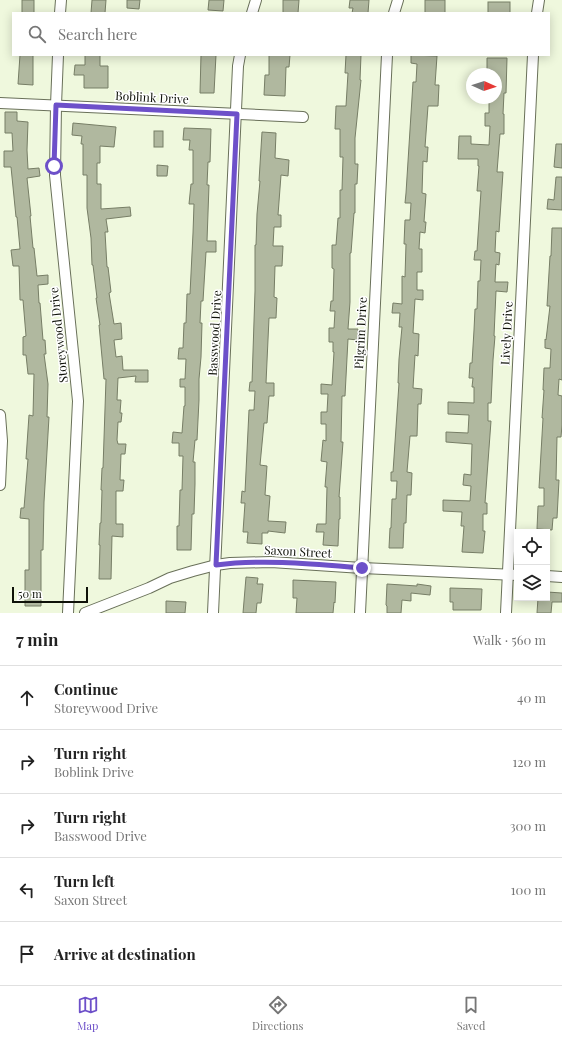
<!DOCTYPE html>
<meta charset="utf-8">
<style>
body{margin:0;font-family:"Playfair Display",serif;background:#f2f2f2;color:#222}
.controls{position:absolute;right:12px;bottom:12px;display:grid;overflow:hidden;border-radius:0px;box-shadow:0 2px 10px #0003}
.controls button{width:36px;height:36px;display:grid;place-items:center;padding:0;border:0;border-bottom:1px solid #e0e0e0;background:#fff;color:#222;font:20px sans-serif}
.compass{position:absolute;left:466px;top:68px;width:36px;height:36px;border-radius:50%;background:#fff;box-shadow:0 2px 10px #0003;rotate:93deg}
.scale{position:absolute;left:12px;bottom:10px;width:76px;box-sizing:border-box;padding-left:4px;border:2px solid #0f1209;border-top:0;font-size:11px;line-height:14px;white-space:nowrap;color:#0f1209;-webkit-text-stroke:3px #fff;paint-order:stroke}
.stop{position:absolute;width:12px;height:12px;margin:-9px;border:3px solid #6d50c9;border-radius:50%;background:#fff}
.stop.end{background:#6d50c9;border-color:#fff;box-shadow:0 1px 4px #0008}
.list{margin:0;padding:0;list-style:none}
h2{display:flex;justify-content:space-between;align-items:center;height:52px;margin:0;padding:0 16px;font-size:17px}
h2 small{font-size:13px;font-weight:400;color:#767676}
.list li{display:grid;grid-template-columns:26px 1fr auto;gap:12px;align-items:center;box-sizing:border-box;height:64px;padding:0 16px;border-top:1px solid #e0e0e0}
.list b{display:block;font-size:15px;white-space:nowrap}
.list p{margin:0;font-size:13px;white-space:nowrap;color:#767676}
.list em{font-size:13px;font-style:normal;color:#767676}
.icon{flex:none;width:22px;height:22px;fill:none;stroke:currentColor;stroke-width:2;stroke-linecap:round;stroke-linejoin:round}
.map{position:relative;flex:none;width:562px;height:613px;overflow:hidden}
.search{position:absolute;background:#fff;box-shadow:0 2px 10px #0003;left:12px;right:12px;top:12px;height:44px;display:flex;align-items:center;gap:10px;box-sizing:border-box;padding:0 14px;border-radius:0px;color:#767676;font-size:15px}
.sheet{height:372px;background:#fff}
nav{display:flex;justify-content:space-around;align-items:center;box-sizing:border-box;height:56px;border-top:1px solid #e0e0e0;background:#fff;font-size:11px;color:#767676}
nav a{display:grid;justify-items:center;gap:2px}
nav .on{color:#6d50c9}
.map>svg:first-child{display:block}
</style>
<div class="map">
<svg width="562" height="613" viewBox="0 0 562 613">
<rect width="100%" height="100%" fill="#eff8dd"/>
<g fill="#b0b89f" stroke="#777e66">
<rect x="22" y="0" width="12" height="13"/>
<path d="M92 0H106L105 13H91Z"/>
<path d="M127 0H140L139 9 127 8Z"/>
<path d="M209 0H224L223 11 208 10Z"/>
<path d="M283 0H299L298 13H283Z"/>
<path d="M350 0H369L368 13H352L353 8H349Z"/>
<rect x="425" y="0" width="20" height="13"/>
<rect x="488" y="2" width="22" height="11"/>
<path d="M20 55H33V85L18 84Z"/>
<path d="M85 55H100V66H108V88H84V75H74L75 65H85Z"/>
<path d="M201 55H216L214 93H200Z"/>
<path d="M269 55H290L289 67H286L285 96 264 95 265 75H269Z"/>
<path d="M346 55H361L360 80H361L355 138V164H358L357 184H355V213H354L351 253H350V302L348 329H358V340L348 339 345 396H342L341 442H343L339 497H340V519H339L338 546 323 545 324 532H316L317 524H326L327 487H325L327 462 321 461 323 440 326 441V424H321V412H327L328 394H321V384L332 385 334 352H333V342H329V328H334L335 311H330L331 301H333L334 269 332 268V245H336L338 218H340V190H342L343 157H340V129H335L336 106H346L348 73H345Z"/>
<path d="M411 55 437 56 435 85H439L438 106H428L425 147H428L427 162 423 161 422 193 426 194 424 222H426L425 233 420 232 419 249H422V272H417V290H423V300L415 299 413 333 419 334 418 356 415 355 413 388 422 389 421 404H418L417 436H410L407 472 412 473 411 495H407L406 523H404L403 548H389L390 528H391L392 499H396L397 481H391V472H393L399 383H398L399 359 402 327H399L400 313H392L393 303 402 304V276L405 277 406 244H404L405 220H410L411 203H405L406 193 413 82H416L417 64 411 63Z"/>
<path d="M487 58H507L506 93H504L503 114H504V134H500L497 172H503L499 232 496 231 495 252 500 253 499 265 496 264 495 282H508L507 292 496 291 494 336H495L493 360 491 403H488V421H491L485 503H487V514H483V531H485L483 553 462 552 464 526H461L462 512 443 511V500L470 501 471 486 463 485 464 474 471 475 472 444 446 442V432L468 433 469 415 448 414V402L474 403V387H472L473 378H469L470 363H472L474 330 475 309H477L478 281H480L481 260H474L475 251H477L481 191H477L479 166H478V159H458L459 136H471V144L489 145 490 126H485V113H489V98H496V74H492V70L487 69Z"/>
<path d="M5 112H17V121L28 122 27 150 28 169 39 168 40 176 27 178 31 216H30L33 248H34L37 276 48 275V284L38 285 39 303H40L43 340H45L46 354H44L48 384 47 417H49L44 502 43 550H41V606H25V570H29V519L20 518 21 508H24L28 459H26L29 415 33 416 34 374H28L26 355H23V337L26 336 23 300H20L19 266H13L11 250 20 249 17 217H16L11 167H4V151H13L12 133H5Z"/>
<path d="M73 123 116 127 114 147 100 146V163H97V184H101V209L130 207 131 216 106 219 108 232H105L107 267H108L111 292 109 293 114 324 121 323 122 339 114 340 116 357 122 356 123 370H148V382H135L136 376 118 378 117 400H121L120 413H122L121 422H118L117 440 118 444H126L125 454H121L120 480H124L123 491H116V524H123V537L112 536 111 579H99L100 545H99L100 523H101L102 490H101L102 468H103L106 379H104L99 325H100L96 298H97L93 265H92L91 238 87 208V175H83V144H81L82 136 72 135Z"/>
<path d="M184 128 211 129 210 162H208L207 185H209L207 241H216V252H206L203 301H201L200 323H202L201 357 199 379V400L197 440H195L193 462H195V484L194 514H192L191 550H177V526H179L180 490H182L183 456H179V443H172L173 432 182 433 184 406H185V387H180V379H185L186 359H178L179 348H183L184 323H186L187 294H190L193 233 194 204H189L191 184H193V150H189L190 140H183Z"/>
<rect x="154" y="131" width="9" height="16"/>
<path d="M262 132 276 133 275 158 289 160 288 176 281 175 278 215H281V227H274L273 246H283L282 266H275L274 297 277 298 276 318H269L266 383H274V396H269L267 423H264L260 465 267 466 265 495 270 496 268 521 286 522 285 533 268 531V533H262V544L247 543 248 532H243L245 503H241L242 491 245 492 249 410H254L255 391H249L250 382H252L255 291V245H256L257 214 260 181H259Z"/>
<path d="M556 144H562V168L554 167Z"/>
<path d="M157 165 168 166 167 176H157Z"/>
<path d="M556 177H562V210L547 209 548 199 554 200Z"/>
<path d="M552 228H562V380L559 379 558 395 562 396V425L561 437H557L556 480H559L557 518H553L552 530 537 529 538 506H544V488H539L543 418H542L544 390H543L544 368H550L551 349 545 348V339L546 340 550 306H547L550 256H551Z"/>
<path d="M246 577 258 578 257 584H263L261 603H257L256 613H243Z"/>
<path d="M293 580 336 582 335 603 334 602 333 613H296L297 598H293Z"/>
<path d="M387 584 417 586V584L431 586 430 595 411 593V601L402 600 401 613H387V606L386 605Z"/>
<path d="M450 588 482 589 481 610H453V602H450Z"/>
<path d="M547 592 562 593V602H552L551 613H537L538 598H547Z"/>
<path d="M166 601 186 602 185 613H166Z"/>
</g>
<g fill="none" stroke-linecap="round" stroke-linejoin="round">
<g stroke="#697059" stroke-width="12">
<g id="minor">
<path d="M60 13 61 0"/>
<path d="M252 13 256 0"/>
<path d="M394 13 398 0"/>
<path d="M537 13 539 0"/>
<path d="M58 55 56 105 55 175 78 401 68 613"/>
<path d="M0 103 303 117"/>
<path d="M0 415 2 441 0 485"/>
<path d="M547 576 562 577"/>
<path d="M85 613 149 588 170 578 193 571 216 565 230 563 271 562 362 568 517 575"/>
<path d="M213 613 238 66 240 55"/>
<path d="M360 613 387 55"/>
<path d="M506 613 533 55"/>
</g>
</g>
<use href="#minor" stroke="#fff" stroke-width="10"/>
</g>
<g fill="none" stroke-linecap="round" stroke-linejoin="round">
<path stroke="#6d50c9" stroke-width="5" d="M54 166 56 105 237 114 216 565C264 559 313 564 362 568"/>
</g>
<g text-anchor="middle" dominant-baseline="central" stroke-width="3" stroke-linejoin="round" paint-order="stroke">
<g font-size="12" fill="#0f1209" stroke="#fff">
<text transform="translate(152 97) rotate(3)">Boblink Drive</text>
<text transform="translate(214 333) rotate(-87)">Basswood Drive</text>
<text transform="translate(360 333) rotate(-87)">Pilgrim Drive</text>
<text transform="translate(506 333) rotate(-87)">Lively Drive</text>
<text transform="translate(58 335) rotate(-96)">Storeywood Drive</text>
<text transform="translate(298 551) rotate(3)">Saxon Street</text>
</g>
</g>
</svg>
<div class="controls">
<button><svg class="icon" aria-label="locate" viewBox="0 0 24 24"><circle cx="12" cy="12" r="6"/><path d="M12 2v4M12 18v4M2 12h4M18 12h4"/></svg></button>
<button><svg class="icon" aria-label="layers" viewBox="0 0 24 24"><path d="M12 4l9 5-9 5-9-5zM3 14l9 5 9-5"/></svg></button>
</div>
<svg class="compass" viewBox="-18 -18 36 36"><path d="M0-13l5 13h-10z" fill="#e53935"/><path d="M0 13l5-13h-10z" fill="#767676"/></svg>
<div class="scale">50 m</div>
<div class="stop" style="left:54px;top:166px"></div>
<div class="stop end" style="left:362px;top:568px"></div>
<div class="search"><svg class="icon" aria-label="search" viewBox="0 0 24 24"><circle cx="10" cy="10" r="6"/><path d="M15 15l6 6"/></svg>Search here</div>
</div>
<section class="sheet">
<h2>7 min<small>Walk · 560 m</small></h2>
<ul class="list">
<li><svg class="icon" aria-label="ahead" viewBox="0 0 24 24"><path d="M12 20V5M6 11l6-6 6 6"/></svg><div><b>Continue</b><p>Storeywood Drive</p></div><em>40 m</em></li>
<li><svg class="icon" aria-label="right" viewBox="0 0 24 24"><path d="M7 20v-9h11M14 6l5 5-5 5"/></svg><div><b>Turn right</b><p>Boblink Drive</p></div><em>120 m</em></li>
<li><svg class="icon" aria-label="right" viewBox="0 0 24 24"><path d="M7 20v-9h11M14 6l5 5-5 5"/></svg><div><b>Turn right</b><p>Basswood Drive</p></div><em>300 m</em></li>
<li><svg class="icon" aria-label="left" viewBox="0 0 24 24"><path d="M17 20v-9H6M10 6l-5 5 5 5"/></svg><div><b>Turn left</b><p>Saxon Street</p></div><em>100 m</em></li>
<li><svg class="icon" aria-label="arrive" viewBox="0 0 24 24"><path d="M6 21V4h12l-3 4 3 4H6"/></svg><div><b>Arrive at destination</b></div></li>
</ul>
</section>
<nav>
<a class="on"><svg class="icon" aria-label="map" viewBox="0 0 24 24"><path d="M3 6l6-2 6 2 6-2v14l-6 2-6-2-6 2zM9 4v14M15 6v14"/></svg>Map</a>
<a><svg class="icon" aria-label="directions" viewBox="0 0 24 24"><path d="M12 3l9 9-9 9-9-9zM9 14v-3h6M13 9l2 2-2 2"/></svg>Directions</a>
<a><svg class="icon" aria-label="saved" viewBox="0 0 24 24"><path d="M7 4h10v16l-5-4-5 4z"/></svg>Saved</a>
</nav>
